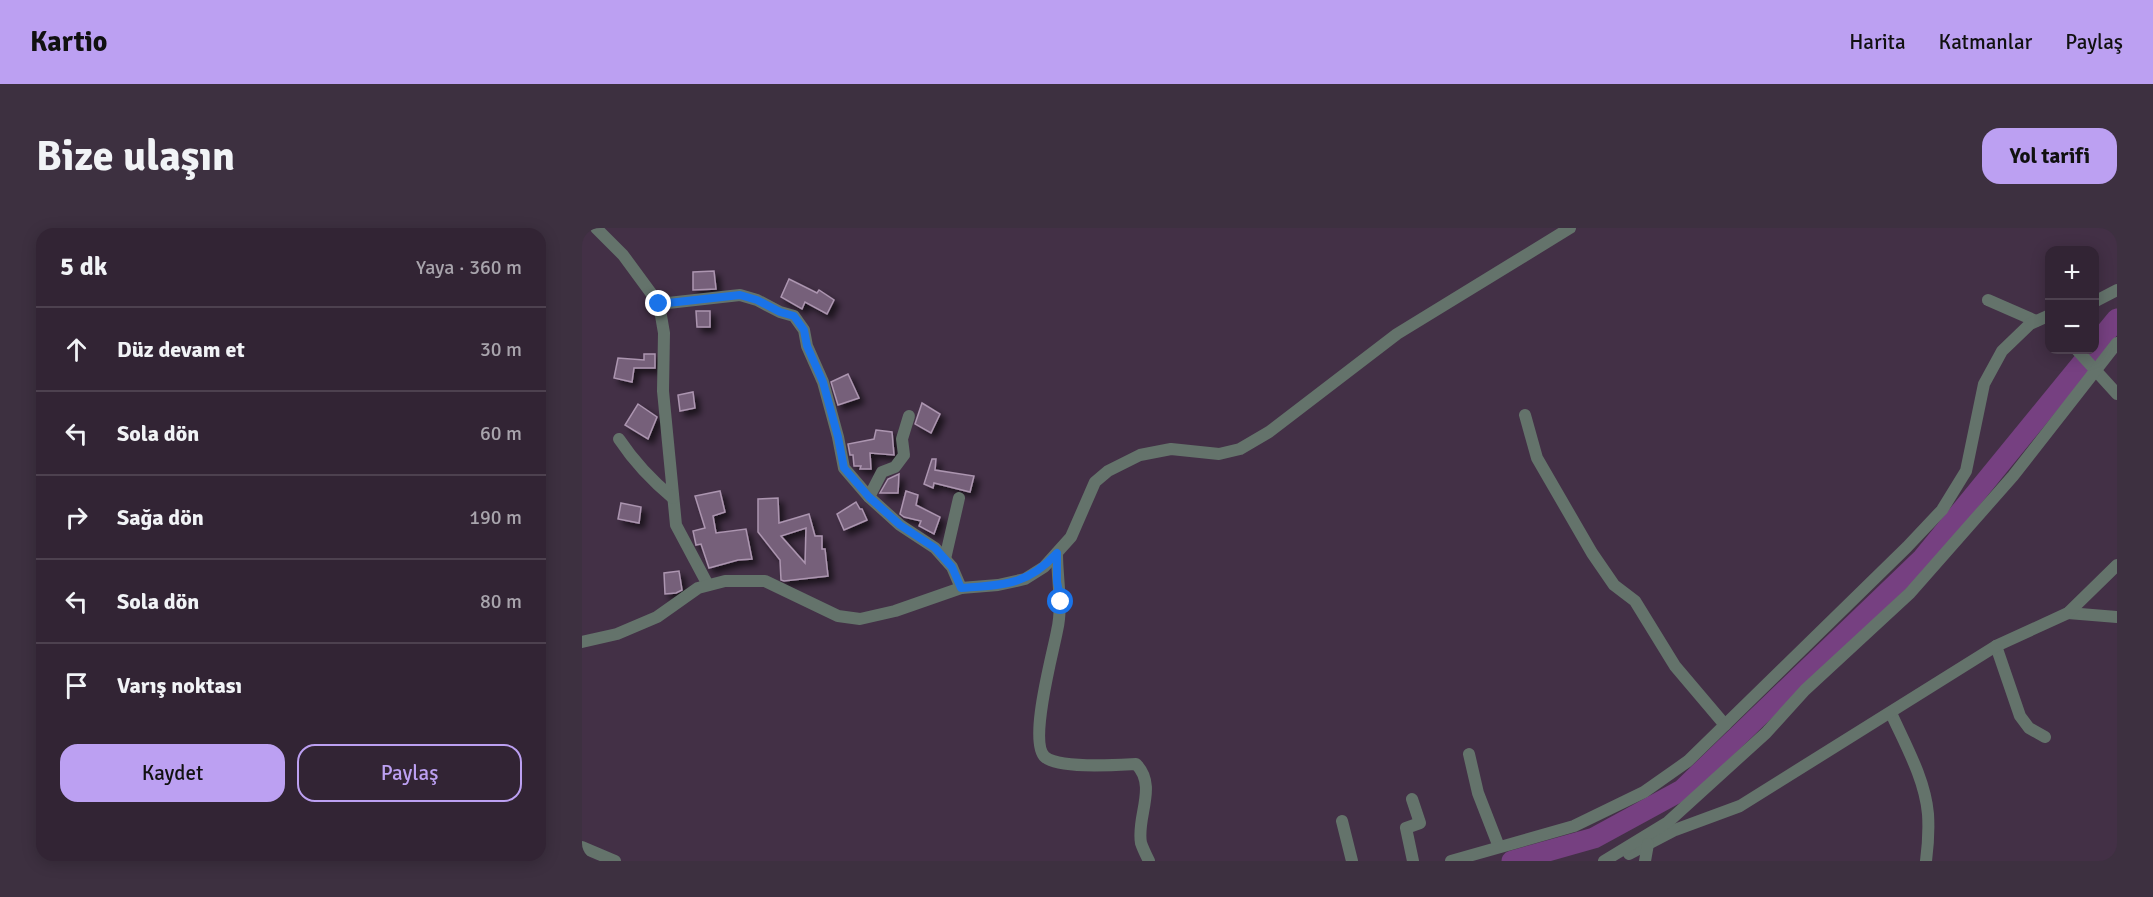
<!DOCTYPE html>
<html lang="tr">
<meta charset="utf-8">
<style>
body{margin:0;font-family:Signika,sans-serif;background:#3d3040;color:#f1f3f6}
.controls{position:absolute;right:18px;top:18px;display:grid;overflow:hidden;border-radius:12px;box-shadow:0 3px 15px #0003}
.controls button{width:54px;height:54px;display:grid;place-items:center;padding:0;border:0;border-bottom:2px solid #4d414f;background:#322434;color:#f1f3f6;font:30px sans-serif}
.stop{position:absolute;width:18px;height:18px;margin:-14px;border:4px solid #1a73e8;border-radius:50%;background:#fff}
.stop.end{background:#1a73e8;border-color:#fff;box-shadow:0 2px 6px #0008}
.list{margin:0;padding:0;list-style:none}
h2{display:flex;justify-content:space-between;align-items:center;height:78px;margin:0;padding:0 24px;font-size:26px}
h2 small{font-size:20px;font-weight:400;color:#a8a4ac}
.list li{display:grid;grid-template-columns:39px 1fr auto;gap:18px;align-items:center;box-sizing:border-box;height:84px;padding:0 24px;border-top:2px solid #4d414f}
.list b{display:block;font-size:22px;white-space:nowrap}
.list em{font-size:20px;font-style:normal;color:#a8a4ac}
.actions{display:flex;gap:12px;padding:18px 24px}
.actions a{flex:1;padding:14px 0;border:2px solid #bca0f2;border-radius:18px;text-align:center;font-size:21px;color:#bca0f2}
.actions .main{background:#bca0f2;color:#111}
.icon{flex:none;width:33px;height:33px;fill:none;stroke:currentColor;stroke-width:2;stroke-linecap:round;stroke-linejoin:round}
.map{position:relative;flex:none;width:1535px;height:633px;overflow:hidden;border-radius:18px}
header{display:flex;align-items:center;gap:36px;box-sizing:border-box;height:84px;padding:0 30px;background:#bca0f2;color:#111}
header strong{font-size:28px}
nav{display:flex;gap:33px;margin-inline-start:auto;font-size:21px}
.intro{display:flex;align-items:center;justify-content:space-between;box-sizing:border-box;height:144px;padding:0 36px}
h1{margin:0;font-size:42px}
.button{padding:15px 27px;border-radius:18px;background:#bca0f2;color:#111;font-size:21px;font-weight:700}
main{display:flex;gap:36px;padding:0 36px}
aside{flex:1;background:#322434;border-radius:18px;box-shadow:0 3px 15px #0003}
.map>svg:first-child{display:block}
</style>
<header>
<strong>Kartio</strong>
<nav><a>Harita</a><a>Katmanlar</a><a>Paylaş</a></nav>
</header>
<div class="intro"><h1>Bize ulaşın</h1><a class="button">Yol tarifi</a></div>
<main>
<aside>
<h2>5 dk<small>Yaya · 360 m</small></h2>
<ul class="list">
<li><svg class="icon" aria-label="ahead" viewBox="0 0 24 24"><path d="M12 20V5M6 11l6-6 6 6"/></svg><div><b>Düz devam et</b></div><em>30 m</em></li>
<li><svg class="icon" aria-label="left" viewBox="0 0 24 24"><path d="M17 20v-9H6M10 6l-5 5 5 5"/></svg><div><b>Sola dön</b></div><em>60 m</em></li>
<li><svg class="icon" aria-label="right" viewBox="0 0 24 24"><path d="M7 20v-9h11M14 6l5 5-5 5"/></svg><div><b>Sağa dön</b></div><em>190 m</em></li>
<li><svg class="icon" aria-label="left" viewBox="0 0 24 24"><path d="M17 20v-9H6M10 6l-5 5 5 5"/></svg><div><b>Sola dön</b></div><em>80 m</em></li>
<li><svg class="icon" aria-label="arrive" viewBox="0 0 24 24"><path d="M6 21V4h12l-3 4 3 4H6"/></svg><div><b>Varış noktası</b></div></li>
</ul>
<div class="actions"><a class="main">Kaydet</a><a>Paylaş</a></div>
</aside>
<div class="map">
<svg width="1535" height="633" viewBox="0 0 1535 633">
<defs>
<filter id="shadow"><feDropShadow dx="5" dy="5" stdDeviation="3" flood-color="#0009"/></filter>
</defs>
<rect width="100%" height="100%" fill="#433046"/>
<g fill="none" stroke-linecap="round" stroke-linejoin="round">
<g stroke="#764081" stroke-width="21">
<path d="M1512 119 1535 91"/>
<path d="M930 633 1012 610 1100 562 1341 330 1511 122"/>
</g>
</g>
<g fill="#76617a" stroke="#ac95b0" stroke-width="1.5" fill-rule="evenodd" filter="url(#shadow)">
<path d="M132 43 134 61 111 62V44Z"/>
<path d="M207 51 235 65 237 62 252 72 245 86 223 74 220 81 199 69Z"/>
<path d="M114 83H128V99H115Z"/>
<path d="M62 126H73V140H52L50 154 32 150 36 130 62 132Z"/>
<path d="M266 146 277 170 256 177 249 154Z"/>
<path d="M111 164 113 180 98 183 96 167Z"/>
<path d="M340 175 358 186 349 205 333 196Z"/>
<path d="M56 176 75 189 66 211 43 197Z"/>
<path d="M294 202 310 204 312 227 288 225 289 241H278L279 238H272L271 227H268L266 216 292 211Z"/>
<path d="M350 231H354L353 242 392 248 388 264 352 255 351 260 342 256Z"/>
<path d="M317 246 316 265H298L306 251Z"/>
<path d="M138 263 143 284 131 288 134 305 164 301 170 331 156 332 127 340 119 316 114 317 111 303 123 300 113 268Z"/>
<path d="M324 263 336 267 334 277 358 289 352 306 337 298 339 293 322 289 318 286Z"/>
<path d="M196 270 197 295 227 286 233 308H240V321H243L246 348 202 353 199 352 198 332 176 304V271ZM224 300 223 335 199 308Z"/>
<path d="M274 274 278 281H280L285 292 262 302 255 286Z"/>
<path d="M39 275 59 279 57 295 36 291Z"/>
<path d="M97 343 100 362 94 365 83 366 82 345Z"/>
</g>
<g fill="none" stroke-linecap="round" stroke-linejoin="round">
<g stroke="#64736b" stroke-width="12">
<path d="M14 0 41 27 77 76 82 105 81 163 94 297 126 357"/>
<path d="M1406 72 1454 93"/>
<path d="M1512 74 1535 62"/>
<path d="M77 76 158 67 175 72 198 84 212 88 222 102 225 118 241 154 256 209 262 240 287 269 318 297 353 320 370 339 379 360"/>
<path d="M1495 122 1535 166"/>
<path d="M943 187 955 230 1010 325 1032 357 1053 373 1093 438 1143 497"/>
<path d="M37 211C53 235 69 252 91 270"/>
<path d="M287 269 300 244 313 239 322 227 320 211 327 188"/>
<path d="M475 325C475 351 481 378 475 403 471 425 446 514 463 529 478 541 534 537 554 536 576 558 554 589 559 615 561 621 564 627 567 633"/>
<path d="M363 331 377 270"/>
<path d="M1486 385 1535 389"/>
<path d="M0 414 35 406 75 389 116 360 143 353H183L256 388 278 391 313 383 379 360 416 357 443 351 462 339 489 309 513 254 526 243 558 227 589 221 637 226 658 221 687 204 815 106 988 0"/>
<path d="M1414 418 1438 488 1447 500 1463 509"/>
<path d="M1309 485C1323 516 1343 551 1346 586 1347 602 1346 618 1344 633"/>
<path d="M887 526 896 565 917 619"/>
<path d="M830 571 838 595 824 600 831 633"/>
<path d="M760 593 770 633"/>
<path d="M0 619 33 633"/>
<path d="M1047 626 1093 602 1158 578 1414 418 1486 385 1535 337"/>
<path d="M869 633 992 598 1062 564 1106 533 1325 319 1360 282 1384 243 1402 156 1420 123 1448 96 1468 87"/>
<path d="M1022 633 1086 594 1184 505 1223 462 1328 365 1431 248 1535 115"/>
<path d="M1063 633 1066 616"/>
</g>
</g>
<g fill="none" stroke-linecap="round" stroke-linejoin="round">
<path stroke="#1a73e8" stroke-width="8" d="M77 76 158 67 175 72 198 84 212 88 222 102 225 118 241 154 256 209 262 240 287 269 318 297 353 320 370 339 379 360C420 357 445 358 475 325V354L479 374"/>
</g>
</svg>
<div class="controls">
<button>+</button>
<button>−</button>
</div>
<div class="stop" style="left:479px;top:374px"></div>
<div class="stop end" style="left:77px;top:76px"></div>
</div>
</main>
